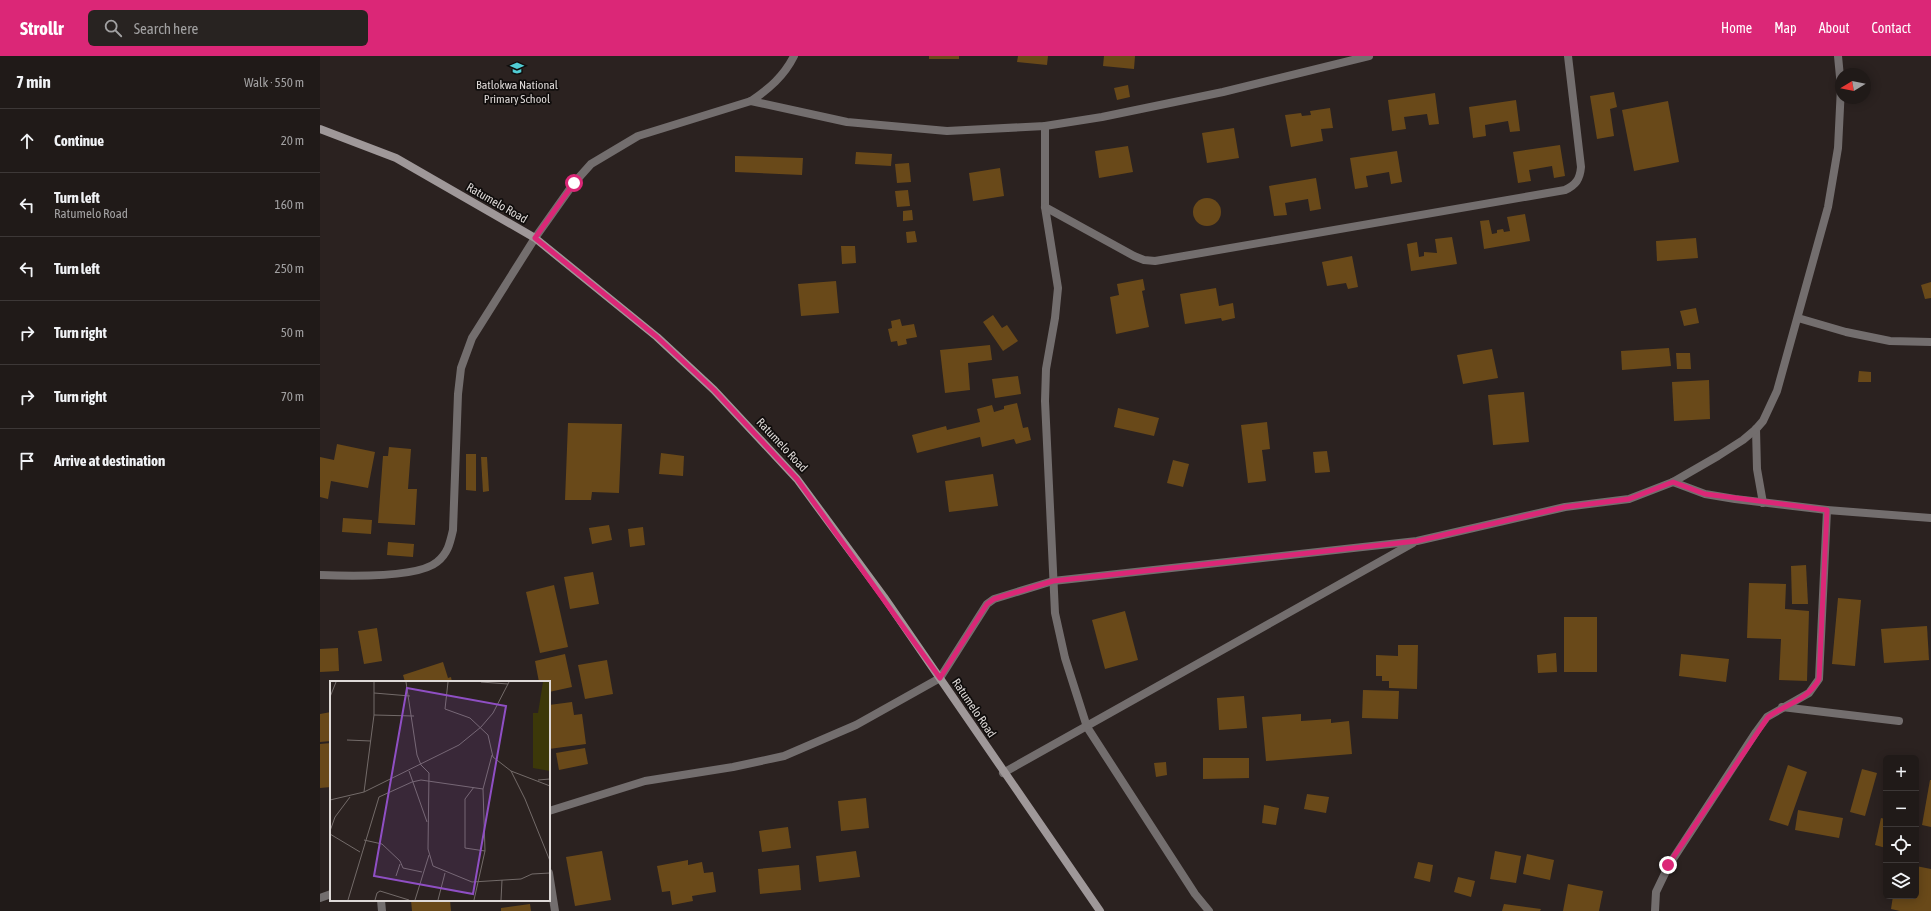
<!DOCTYPE html>
<meta charset="utf-8">
<style>
body{margin:0;font-family:"Asap Condensed",sans-serif;background:#282321;color:#f1f3f6}
.controls{position:absolute;right:12px;bottom:12px;display:grid;overflow:hidden;border-radius:6px;box-shadow:0 2px 10px #0003}
.controls button{width:36px;height:36px;display:grid;place-items:center;padding:0;border:0;border-bottom:1px solid #3d3837;background:#201a18;color:#f1f3f6;font:20px sans-serif}
.compass{position:absolute;left:1515px;top:12px;width:36px;height:36px;border-radius:50%;background:#201a18;box-shadow:0 2px 10px #0003;rotate:260deg}
.stop{position:absolute;width:12px;height:12px;margin:-9px;border:3px solid #db2777;border-radius:50%;background:#fff}
.stop.end{background:#db2777;border-color:#fff;box-shadow:0 1px 4px #0008}
.list{margin:0;padding:0;list-style:none}
h2{display:flex;justify-content:space-between;align-items:center;height:52px;margin:0;padding:0 16px;font-size:17px}
h2 small{font-size:13px;font-weight:400;color:#a2a1a2}
.list li{display:grid;grid-template-columns:26px 1fr auto;gap:12px;align-items:center;box-sizing:border-box;height:64px;padding:0 16px;border-top:1px solid #3d3837}
.list b{display:block;font-size:15px;white-space:nowrap}
.list p{margin:0;font-size:13px;white-space:nowrap;color:#a2a1a2}
.list em{font-size:13px;font-style:normal;color:#a2a1a2}
.icon{flex:none;width:22px;height:22px;fill:none;stroke:currentColor;stroke-width:2;stroke-linecap:round;stroke-linejoin:round}
.map{position:relative;flex:none;width:1611px;height:855px;overflow:hidden}
header{display:flex;align-items:center;gap:24px;box-sizing:border-box;height:56px;padding:0 20px;background:#db2777;color:#fff}
header strong{font-size:19px}
nav{display:flex;gap:22px;margin-inline-start:auto;font-size:14px}
.search{width:280px;height:36px;background:#282321;display:flex;align-items:center;gap:10px;box-sizing:border-box;padding:0 14px;border-radius:6px;color:#a2a1a2;font-size:15px}
main{display:flex}
aside{flex:1;background:#201a18}
.map>svg:first-child{display:block}
</style>
<header>
<strong>Strollr</strong>
<div class="search"><svg class="icon" aria-label="search" viewBox="0 0 24 24"><circle cx="10" cy="10" r="6"/><path d="M15 15l6 6"/></svg>Search here</div>
<nav><a>Home</a><a>Map</a><a>About</a><a>Contact</a></nav>
</header>
<main>
<aside>
<h2>7 min<small>Walk · 550 m</small></h2>
<ul class="list">
<li><svg class="icon" aria-label="ahead" viewBox="0 0 24 24"><path d="M12 20V5M6 11l6-6 6 6"/></svg><div><b>Continue</b></div><em>20 m</em></li>
<li><svg class="icon" aria-label="left" viewBox="0 0 24 24"><path d="M17 20v-9H6M10 6l-5 5 5 5"/></svg><div><b>Turn left</b><p>Ratumelo Road</p></div><em>160 m</em></li>
<li><svg class="icon" aria-label="left" viewBox="0 0 24 24"><path d="M17 20v-9H6M10 6l-5 5 5 5"/></svg><div><b>Turn left</b></div><em>250 m</em></li>
<li><svg class="icon" aria-label="right" viewBox="0 0 24 24"><path d="M7 20v-9h11M14 6l5 5-5 5"/></svg><div><b>Turn right</b></div><em>50 m</em></li>
<li><svg class="icon" aria-label="right" viewBox="0 0 24 24"><path d="M7 20v-9h11M14 6l5 5-5 5"/></svg><div><b>Turn right</b></div><em>70 m</em></li>
<li><svg class="icon" aria-label="arrive" viewBox="0 0 24 24"><path d="M6 21V4h12l-3 4 3 4H6"/></svg><div><b>Arrive at destination</b></div></li>
</ul>
</aside>
<div class="map">
<svg width="1611" height="855" viewBox="0 0 1611 855">
<rect width="100%" height="100%" fill="#2b2220"/>
<g fill="#694919">
<rect x="609" y="0" width="30" height="3"/>
<path d="M698 0H728L727 9 697 6Z"/>
<path d="M784 0H815L814 13 783 10Z"/>
<path d="M808 29 810 41 797 44 794 32Z"/>
<path d="M1294 36 1297 51 1290 53 1294 80 1277 83 1270 40Z"/>
<path d="M1115 37 1119 68 1109 69 1107 58 1084 61 1086 73 1072 75 1068 44Z"/>
<path d="M1196 44 1200 75 1190 76 1188 65 1165 69 1166 80 1153 82 1149 51Z"/>
<path d="M1348 45 1359 106 1314 115 1302 54Z"/>
<path d="M1010 52 1013 72 1001 73 1003 85 971 91 965 59 981 57 982 60 991 59 990 55Z"/>
<path d="M914 72 919 102 887 107 882 77Z"/>
<path d="M1240 89 1245 120 1234 122 1232 110 1209 114 1211 125 1198 127 1193 96Z"/>
<path d="M808 90 813 116 779 122 775 95Z"/>
<path d="M1077 95 1082 126 1071 128 1069 116 1046 120 1048 131 1035 133 1030 102Z"/>
<path d="M536 96 572 98 571 110 535 108Z"/>
<path d="M415 100 483 102 482 119 415 116Z"/>
<path d="M589 107 591 126 577 127 575 108Z"/>
<path d="M680 112 684 140 653 145 649 117Z"/>
<path d="M996 122 1001 153 990 155 988 143 965 147 967 159 954 160 949 130Z"/>
<path d="M588 134 590 150 577 151 575 135Z"/>
<circle cx="887" cy="156" r="14"/>
<path d="M592 154 593 164 583 165V155Z"/>
<path d="M1205 158 1210 185 1164 193 1160 165 1169 164 1172 178 1177 177V174L1183 173 1184 176 1190 175 1187 161Z"/>
<path d="M595 175 597 186 587 187 586 176Z"/>
<path d="M1132 181 1137 208 1091 215 1087 188 1097 186 1099 201 1104 200V196L1117 197 1115 183Z"/>
<path d="M1376 182 1378 202 1337 205 1336 185Z"/>
<path d="M521 190H535L536 207 522 208Z"/>
<path d="M1032 200 1038 231 1028 233 1026 227 1007 230 1002 206Z"/>
<path d="M823 223 825 234 822 235 829 271 796 278 790 241 799 239 797 228Z"/>
<path d="M516 225 519 257 481 260 478 228Z"/>
<path d="M1611 226V242L1605 243 1601 229Z"/>
<path d="M896 232 899 250 913 247 915 262 902 265 901 262 865 268 860 238Z"/>
<path d="M1376 252 1379 267 1364 270 1360 255Z"/>
<path d="M673 259 682 272 687 269 698 285 683 295 663 266Z"/>
<path d="M580 263 582 270 594 268 597 281 586 283 587 288 578 290 577 285 571 286 568 273 572 272 571 265Z"/>
<path d="M670 289 672 304 648 307 650 334 625 337 620 294Z"/>
<path d="M1349 292 1351 310 1302 314 1301 295Z"/>
<path d="M1172 293 1178 322 1143 328 1137 299Z"/>
<path d="M1356 297H1370L1371 313H1357Z"/>
<path d="M1539 315 1551 316V326H1538Z"/>
<path d="M698 320 701 338 675 342 672 323Z"/>
<path d="M1389 324 1390 363 1354 365 1352 326Z"/>
<path d="M1204 336 1209 386 1173 389 1168 339Z"/>
<path d="M697 347 703 372 708 371 711 384 696 388 694 383 662 391 660 381 597 397 592 379 626 370 627 374 660 366 657 353 672 349 674 356 684 353V350Z"/>
<path d="M798 352 839 362 834 380 794 371Z"/>
<path d="M947 366 950 393 942 394 946 425 928 427 921 369Z"/>
<path d="M248 367 302 368 299 437 272 436 271 444H245Z"/>
<path d="M17 388 55 396 48 432 11 425 8 443 0 441V401L14 404Z"/>
<path d="M69 391 91 393 88 433H97L95 469 58 467 63 400H68Z"/>
<path d="M1007 395 1010 416 995 417 993 396Z"/>
<path d="M341 397 364 400 363 420 339 418Z"/>
<path d="M146 398H156V435L146 434Z"/>
<path d="M161 401H167L169 435 163 436Z"/>
<path d="M853 404 869 408 863 431 847 427Z"/>
<path d="M673 418 678 450 629 456 625 425Z"/>
<path d="M23 462 52 464 51 478 22 476Z"/>
<path d="M289 469 292 484 272 488 269 472Z"/>
<path d="M323 471 325 489 310 491 308 473Z"/>
<path d="M68 486 94 488 93 501 67 499Z"/>
<path d="M1486 509 1488 548H1472L1471 510Z"/>
<path d="M273 516 279 548 250 553 244 521Z"/>
<path d="M1429 527 1466 528 1465 553 1489 555 1487 625 1459 624 1461 583 1427 582Z"/>
<path d="M234 529 248 591 220 597 206 536Z"/>
<path d="M1518 542 1541 544 1535 610 1512 608Z"/>
<path d="M805 555 818 604 785 613 772 564Z"/>
<rect x="1244" y="561" width="33" height="55"/>
<path d="M1607 570 1609 604 1564 607 1561 573Z"/>
<path d="M57 572 62 605 44 608 38 575Z"/>
<path d="M1078 589H1098L1097 633 1069 632V625H1062V620H1056V599L1078 600Z"/>
<path d="M18 592 19 615 0 616V593Z"/>
<path d="M1236 597 1237 616 1218 617 1217 599Z"/>
<path d="M245 598 252 631 229 636V626H219L215 605Z"/>
<path d="M1361 598 1409 603 1406 626 1359 620Z"/>
<path d="M287 604 293 638 265 643 258 609Z"/>
<path d="M123 606 128 622 131 621 132 626H85L83 619Z"/>
<path d="M1043 634 1079 635 1078 663 1042 662Z"/>
<path d="M924 640 927 672 899 674 897 642Z"/>
<path d="M252 646 254 659 262 658 266 688 229 693V649Z"/>
<path d="M11 656V685L0 686V658Z"/>
<path d="M981 658V665L1011 663V667L1029 665 1032 698 946 705 942 661Z"/>
<path d="M11 687V731L0 732V688Z"/>
<path d="M265 692 268 708 239 714 236 697Z"/>
<path d="M883 702H929V722L883 723Z"/>
<path d="M846 706 847 719 836 721 834 707Z"/>
<path d="M1468 709 1487 716 1468 770 1449 764Z"/>
<path d="M1542 713 1557 717 1545 760 1530 756Z"/>
<path d="M1610 724H1611V771L1602 769Z"/>
<path d="M987 738 1009 741 1006 757 984 753Z"/>
<path d="M546 742 549 772 521 775 518 745Z"/>
<path d="M944 749 959 752 956 769 942 767Z"/>
<path d="M1478 754 1523 762 1519 782 1475 774Z"/>
<path d="M1561 762 1566 763V792L1555 789Z"/>
<path d="M468 771 471 792 442 796 439 775Z"/>
<path d="M282 795 291 844 255 850 246 801Z"/>
<path d="M536 795 540 821 499 826 496 800Z"/>
<path d="M1175 795 1201 800 1196 827 1170 823Z"/>
<path d="M1207 798 1234 804 1230 824 1203 818Z"/>
<path d="M368 804V809L382 806 384 817 393 816 396 836 372 840 373 845 352 849 350 835 342 836 337 810Z"/>
<path d="M1098 806 1113 809 1110 826 1094 822Z"/>
<path d="M479 809 481 834 440 838 438 813Z"/>
<path d="M1596 810 1611 813V855H1580L1571 853 1573 840H1596Z"/>
<path d="M1138 821 1155 825 1151 841 1134 836Z"/>
<path d="M1248 828 1283 835 1279 855H1243Z"/>
<path d="M91 844H130L131 855H92Z"/>
<path d="M210 848 211 855H181V852Z"/>
<path d="M1184 848 1221 853 1220 855H1182Z"/>
</g>
<g fill="none" stroke-linecap="round" stroke-linejoin="round">
<g stroke="#736e6e" stroke-width="8">
<path d="M1518 0 1521 31"/>
<path d="M431 45 527 66 627 75 725 70 782 61 903 36 1049 0"/>
<path d="M725 70V151L738 232 735 262 726 313 725 345 735 557 745 602 767 671 875 838 889 855"/>
<path d="M725 151 814 200 824 204 835 205 1245 134C1256 129 1260 123 1261 111L1248 0"/>
<path d="M1478 262 1526 276 1570 285 1611 286"/>
<path d="M1436 373 1437 413 1443 447"/>
<path d="M1353 426 1385 438 1415 443 1507 454 1611 462"/>
<path d="M0 519C26 520 98 522 117 506 128 497 130 487 133 474L138 338 141 312 152 282 215 182 254 127 271 108 318 80 431 45C449 33 464 20 474 0"/>
<path d="M1462 651 1579 665"/>
<path d="M683 717 1093 487"/>
<path d="M229 755 325 725 413 711 464 700 536 669 620 622 667 548 674 543 733 525 1097 485 1245 451 1309 443 1353 426 1398 400 1423 384 1436 373 1443 365 1457 335 1508 151 1518 92 1521 31"/>
<path d="M229 817 235 855"/>
<path d="M0 842 11 838"/>
<path d="M61 844 62 855"/>
<path d="M1335 855 1336 836 1349 809 1436 676 1447 661 1489 637 1499 623 1507 454"/>
</g>
<path stroke="#9f9899" stroke-width="8" d="M0 73 76 102 215 182 337 281 394 334 477 423 564 541 780 855"/>
</g>
<g fill="none" stroke-linecap="round" stroke-linejoin="round">
<path stroke="#db2777" stroke-width="5" d="M254 127 215 182 337 281 394 334 477 423 620 622 667 548 674 543 733 525 1097 485 1245 451 1309 443 1353 426 1385 438 1507 454 1499 623C1488 644 1466 648 1448 661L1348 809"/>
</g>
<defs>
<g id="school-bare" transform="scale(1.08)"><path d="M0-5L7-2L0 1L-7-2ZM-4 1L0 2.5L4 1V4Q0 6-4 4Z" fill="#51ccd4" stroke="#100d0c" stroke-width="2.5" paint-order="stroke"/></g>
</defs>
<g fill-rule="evenodd">
<use href="#school-bare" x="197" y="12"/>
</g>
<g text-anchor="middle" dominant-baseline="central" stroke-width="3.5" stroke-linejoin="round" paint-order="stroke">
<g font-size="12" fill="#ded9d7" stroke="#100d0c">
<text x="197" y="29">Batlokwa National<tspan x="197" dy="14">Primary School</tspan></text>
</g>
<g font-size="12" fill="#ded9d7" stroke="#100d0c">
<text transform="translate(177 147) rotate(30)">Ratumelo Road</text>
<text transform="translate(462 389) rotate(47)">Ratumelo Road</text>
<text transform="translate(654 652) rotate(56)">Ratumelo Road</text>
</g>
</g>
<g transform="translate(10 625)">
<rect width="220" height="220" fill="#2b2220"/>
<path d="M213 1H220V90L203 87V32H208Z" fill="#3c3809"/>
<path fill="none" stroke="#736b69" stroke-width="1" d="M76 1 87 74 91 84 99 92 98 168 103 185 142 201 191 198 202 193 220 192M118 1 115 28 140 37 158 54 163 76 181 90 195 118 220 180M151 1 178 3M44 12 80 15M0 16 6 1M44 34 84 35M17 59 41 60M79 90 97 141M181 90 220 105M208 99 220 98M144 106 135 118V167L155 170M34 111 44 34V1M0 119 34 111 129 64 151 46 163 32 179 1M0 150 5 136 20 116M0 153 30 171M34 159 52 163 70 180 73 187 92 191M66 195 70 183M18 219 49 116 82 101 91 99 153 108M45 219 47 212 50 210 79 219M85 219 99 174M108 219 115 192M144 219 155 170 153 108 162 74M171 219 172 199"/>
<path fill="#8f4fc4" fill-opacity="0.15" stroke="#8f4fc4" stroke-width="2" d="M77 7 176 25 143 213 44 195Z"/>
<rect width="220" height="220" fill="none" stroke="#ded9d7" stroke-width="2"/>
</g>
</svg>
<div class="controls">
<button>+</button>
<button>−</button>
<button><svg class="icon" aria-label="locate" viewBox="0 0 24 24"><circle cx="12" cy="12" r="6"/><path d="M12 2v4M12 18v4M2 12h4M18 12h4"/></svg></button>
<button><svg class="icon" aria-label="layers" viewBox="0 0 24 24"><path d="M12 4l9 5-9 5-9-5zM3 14l9 5 9-5"/></svg></button>
</div>
<svg class="compass" viewBox="-18 -18 36 36"><path d="M0-13l5 13h-10z" fill="#e53935"/><path d="M0 13l5-13h-10z" fill="#a2a1a2"/></svg>
<div class="stop" style="left:254px;top:127px"></div>
<div class="stop end" style="left:1348px;top:809px"></div>
</div>
</main>
